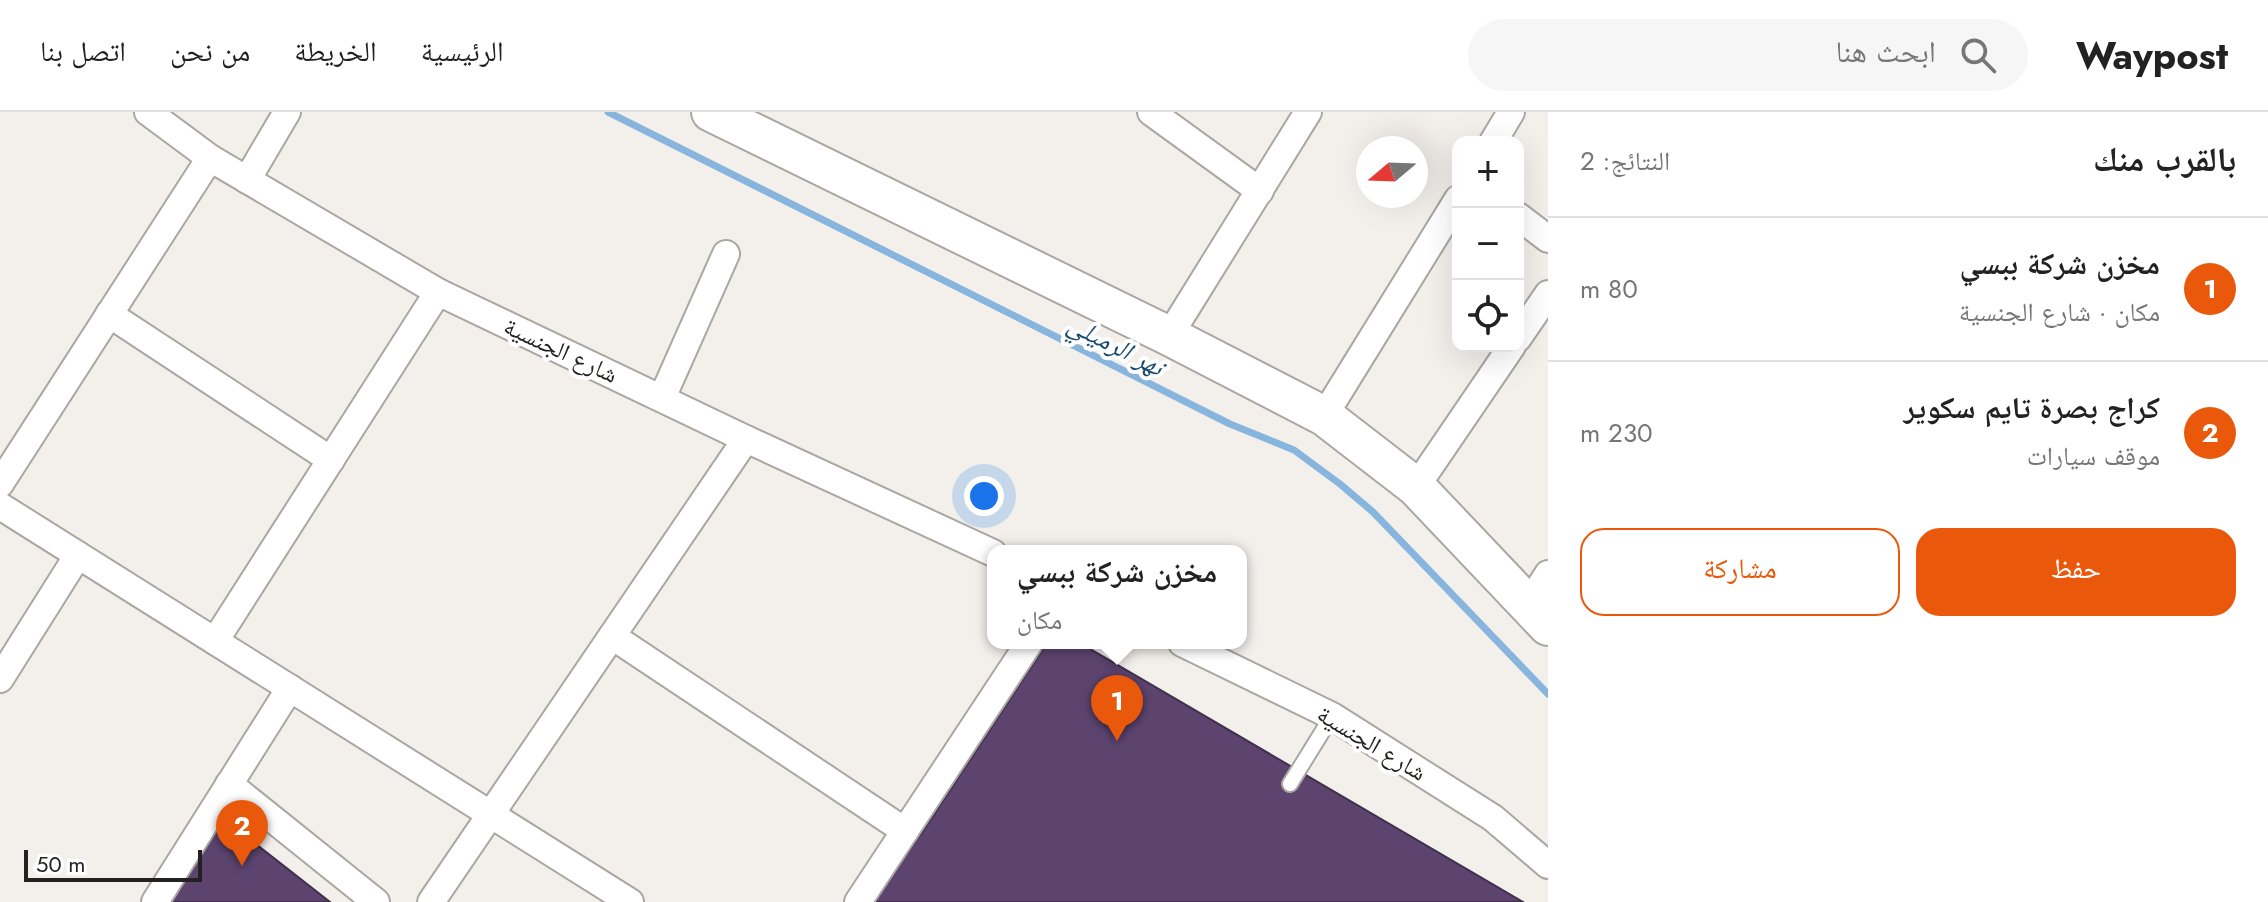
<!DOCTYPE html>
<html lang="ar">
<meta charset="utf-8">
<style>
body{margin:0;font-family:Jost,"Noto Naskh Arabic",sans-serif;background:#f6f6f6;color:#222;direction:rtl}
.controls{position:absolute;right:24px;top:24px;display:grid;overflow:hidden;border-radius:16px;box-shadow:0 8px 32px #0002}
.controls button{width:72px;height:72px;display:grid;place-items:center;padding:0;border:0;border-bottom:2px solid #e0e0e0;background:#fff;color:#222;font:40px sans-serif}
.compass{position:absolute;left:1356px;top:24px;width:72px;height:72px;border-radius:50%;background:#fff;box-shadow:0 8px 32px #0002;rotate:251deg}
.scale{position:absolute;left:24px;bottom:20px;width:178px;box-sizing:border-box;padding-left:8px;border:4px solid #232221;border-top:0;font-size:22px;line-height:28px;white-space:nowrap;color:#232221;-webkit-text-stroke:6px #fff;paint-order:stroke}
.you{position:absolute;left:984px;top:384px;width:28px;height:28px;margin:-20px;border:6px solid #fff;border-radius:50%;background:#1a73e8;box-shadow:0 0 0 12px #1a73e833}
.badge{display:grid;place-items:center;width:52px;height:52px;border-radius:50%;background:#ea580c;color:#fff;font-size:26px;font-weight:700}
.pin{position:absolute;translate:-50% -66px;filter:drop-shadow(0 2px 4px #0008)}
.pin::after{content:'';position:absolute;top:42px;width:28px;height:24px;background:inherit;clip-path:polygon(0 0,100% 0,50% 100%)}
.popup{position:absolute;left:987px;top:433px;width:260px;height:104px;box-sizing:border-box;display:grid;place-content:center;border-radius:16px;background:#fff;filter:drop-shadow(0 2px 6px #0005);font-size:26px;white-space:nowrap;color:#767676}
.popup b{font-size:30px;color:#222}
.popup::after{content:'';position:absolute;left:50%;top:100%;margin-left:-16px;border:16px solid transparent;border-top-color:#fff}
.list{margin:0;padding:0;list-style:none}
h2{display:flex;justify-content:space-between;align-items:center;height:104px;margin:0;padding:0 32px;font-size:34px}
h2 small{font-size:26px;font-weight:400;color:#767676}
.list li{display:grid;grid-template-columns:52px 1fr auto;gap:24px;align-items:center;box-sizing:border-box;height:144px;padding:0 32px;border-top:2px solid #e0e0e0}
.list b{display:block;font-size:30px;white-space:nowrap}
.list p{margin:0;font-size:26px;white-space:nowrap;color:#767676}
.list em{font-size:26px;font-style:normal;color:#767676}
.actions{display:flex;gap:16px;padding:24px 32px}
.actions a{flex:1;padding:18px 0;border:2px solid #ea580c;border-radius:24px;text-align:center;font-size:28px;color:#ea580c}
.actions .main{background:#ea580c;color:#fff}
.icon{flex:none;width:44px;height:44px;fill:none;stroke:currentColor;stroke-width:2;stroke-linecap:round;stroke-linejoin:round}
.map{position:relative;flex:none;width:1548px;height:790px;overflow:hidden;direction:ltr}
header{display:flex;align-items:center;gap:48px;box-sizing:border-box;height:112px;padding:0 40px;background:#fff;border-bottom:2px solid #e0e0e0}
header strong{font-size:38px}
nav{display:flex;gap:44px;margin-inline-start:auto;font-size:28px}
.search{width:560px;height:72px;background:#f6f6f6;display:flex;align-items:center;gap:20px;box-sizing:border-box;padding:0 28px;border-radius:44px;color:#767676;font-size:30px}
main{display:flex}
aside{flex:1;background:#fff}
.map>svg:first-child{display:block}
</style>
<header>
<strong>Waypost</strong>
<div class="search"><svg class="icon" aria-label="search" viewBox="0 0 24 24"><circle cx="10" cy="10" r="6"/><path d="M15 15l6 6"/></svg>ابحث هنا</div>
<nav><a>الرئيسية</a><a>الخريطة</a><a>من نحن</a><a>اتصل بنا</a></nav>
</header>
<main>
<aside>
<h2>بالقرب منك<small>النتائج: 2</small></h2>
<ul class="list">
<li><span class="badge">1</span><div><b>مخزن شركة ببسي</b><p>مكان · شارع الجنسية</p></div><em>80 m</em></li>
<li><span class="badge">2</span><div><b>كراج بصرة تايم سكوير</b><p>موقف سيارات</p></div><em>230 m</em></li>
</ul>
<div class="actions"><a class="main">حفظ</a><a>مشاركة</a></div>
</aside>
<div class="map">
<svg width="1548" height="790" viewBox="0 0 1548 790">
<rect width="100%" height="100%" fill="#f3f0ec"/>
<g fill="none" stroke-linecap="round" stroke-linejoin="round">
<path stroke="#88b5dd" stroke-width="7" d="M608 0 1230 312 1294 338 1340 372 1373 400 1548 582"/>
</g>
<g fill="#5c446f" stroke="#40304e" stroke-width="2">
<path d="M1047 531H1080L1523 790H871L924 718Z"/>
<path d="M220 704 330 790H167Z"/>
</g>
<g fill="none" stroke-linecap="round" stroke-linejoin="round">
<g stroke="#aaa7a3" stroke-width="18">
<path id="lane" d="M1290 672 1332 604"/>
</g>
<g stroke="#aaa7a3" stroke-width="30">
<g id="street">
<path d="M148 0 210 46 438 180 746 327 993 441"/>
<path d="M1151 0 1260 79"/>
<path d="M1493 30 1511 0"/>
<path d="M247 68 287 0"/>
<path d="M1518 104 1548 127"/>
<path d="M109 202 331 348"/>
<path d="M1169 224 1308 0"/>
<path d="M1518 226 1548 182"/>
<path d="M662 286 726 142"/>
<path d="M1324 304 1458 87"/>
<path d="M0 372 210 46"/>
<path d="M1416 375 1512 234"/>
<path d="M0 394 630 790"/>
<path d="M1528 493 1548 462"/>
<path d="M612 524 905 719"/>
<path d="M215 529 438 180"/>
<path d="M1182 531 1332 604 1493 706 1548 753"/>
<path d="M0 567 78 443"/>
<path d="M229 672 376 790"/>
<path d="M155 790 290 576"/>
<path d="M431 790 746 327"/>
<path d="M858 790 1029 531"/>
</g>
</g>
<g stroke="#aaa7a3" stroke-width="42">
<path id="secondary" d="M711 0 1169 224 1324 304 1416 375 1548 514"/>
</g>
<use href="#lane" stroke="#fff" stroke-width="14"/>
<use href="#street" stroke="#fff" stroke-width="26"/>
<use href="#secondary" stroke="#fff" stroke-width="38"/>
</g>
<g text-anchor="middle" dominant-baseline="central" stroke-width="8" stroke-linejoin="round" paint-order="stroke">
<g font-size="24" fill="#232221" stroke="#fff">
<text transform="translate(561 238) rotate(25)">شارع الجنسية</text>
<text transform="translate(1372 631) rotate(31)">شارع الجنسية</text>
</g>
<g font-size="26" font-style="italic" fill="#184a71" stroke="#fff">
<text transform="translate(1116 233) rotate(27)">نهر الرميلي</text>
</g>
</g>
</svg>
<div class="controls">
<button>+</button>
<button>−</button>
<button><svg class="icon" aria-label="locate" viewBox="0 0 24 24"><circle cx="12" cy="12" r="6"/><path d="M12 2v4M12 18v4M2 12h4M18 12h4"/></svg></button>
</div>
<svg class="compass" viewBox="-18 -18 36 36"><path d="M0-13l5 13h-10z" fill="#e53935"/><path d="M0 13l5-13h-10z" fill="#767676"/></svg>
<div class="scale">50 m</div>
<div class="you"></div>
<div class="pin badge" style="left:1117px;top:629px">1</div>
<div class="popup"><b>مخزن شركة ببسي</b>مكان</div>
<div class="pin badge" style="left:242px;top:754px">2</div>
</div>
</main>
